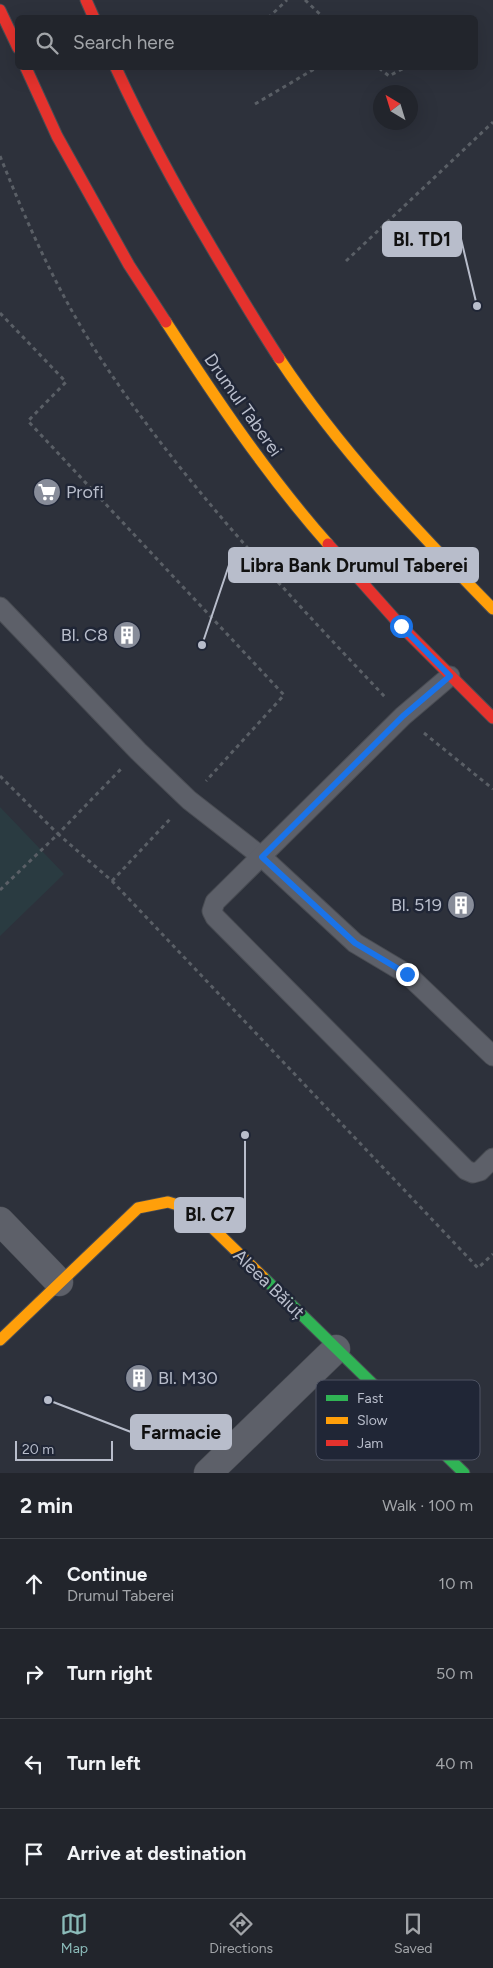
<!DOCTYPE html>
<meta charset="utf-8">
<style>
body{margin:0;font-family:Figtree,sans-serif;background:#2e3138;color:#f1f3f6}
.compass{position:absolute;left:373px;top:85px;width:45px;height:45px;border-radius:50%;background:#22252c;box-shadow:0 5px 20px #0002;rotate:322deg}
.scale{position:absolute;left:15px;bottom:12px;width:98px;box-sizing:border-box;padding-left:5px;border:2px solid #b8bdcb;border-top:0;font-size:14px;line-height:18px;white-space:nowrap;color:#b8bdcb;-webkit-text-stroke:4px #202636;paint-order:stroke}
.stop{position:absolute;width:15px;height:15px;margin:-11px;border:4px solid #1a73e8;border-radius:50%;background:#fff}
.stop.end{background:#1a73e8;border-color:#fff;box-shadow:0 1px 5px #0008}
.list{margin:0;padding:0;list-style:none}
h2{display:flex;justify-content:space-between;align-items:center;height:65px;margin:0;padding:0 20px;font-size:21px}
h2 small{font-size:16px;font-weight:400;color:#a2a5a9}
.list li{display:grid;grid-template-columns:32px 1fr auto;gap:15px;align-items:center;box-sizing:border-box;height:90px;padding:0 20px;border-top:1px solid #3f4248}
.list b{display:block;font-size:19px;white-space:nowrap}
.list p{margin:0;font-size:16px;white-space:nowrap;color:#a2a5a9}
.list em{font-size:16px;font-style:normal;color:#a2a5a9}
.icon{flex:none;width:28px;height:28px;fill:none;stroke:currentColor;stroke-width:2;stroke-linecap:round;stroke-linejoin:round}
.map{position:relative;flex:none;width:493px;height:1473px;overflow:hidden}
.search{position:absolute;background:#22252c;box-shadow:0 5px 20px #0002;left:15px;right:15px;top:15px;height:55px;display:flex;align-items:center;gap:12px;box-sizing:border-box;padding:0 18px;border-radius:8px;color:#a2a5a9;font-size:19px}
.sheet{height:425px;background:#22252c}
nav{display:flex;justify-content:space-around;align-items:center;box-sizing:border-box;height:70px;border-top:1px solid #3f4248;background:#22252c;font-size:14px;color:#a2a5a9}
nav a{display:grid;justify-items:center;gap:2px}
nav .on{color:#8bbbb9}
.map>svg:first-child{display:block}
</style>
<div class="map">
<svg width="493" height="1473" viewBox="0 0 493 1473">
<rect width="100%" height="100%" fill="#2d313b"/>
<path fill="#2a3b41" d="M0 807 64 874 0 936Z"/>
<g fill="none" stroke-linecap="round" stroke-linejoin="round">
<g stroke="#494c53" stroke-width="21">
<g id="lane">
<path d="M0 607 138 751 189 800 262 857 355 943 407 974 493 1056"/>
<path d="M450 676 403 716 215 902 212 911 215 917 466 1170 473 1173 480 1171 493 1158"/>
</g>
</g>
<g stroke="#494c53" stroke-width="29">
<g id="street">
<path d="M0 1221 59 1282"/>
<path d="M208 1473 336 1349"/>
</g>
</g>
<g stroke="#494c53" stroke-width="13">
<path id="fast" d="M263 1277 464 1473"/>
</g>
<g stroke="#494c53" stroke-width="13">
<g id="slow">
<path d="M166 322C216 399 267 475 328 544"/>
<path d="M279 358C340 450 416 530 493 609"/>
<path d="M0 1340 138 1208 168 1202 194 1210 263 1277"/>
</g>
</g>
<g stroke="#494c53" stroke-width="13">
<g id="jam">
<path d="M86 0 94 18"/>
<path d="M0 10 18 48"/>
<path d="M26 68 57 136 129 265 166 322"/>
<path d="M116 68C145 131 178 191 213 250 235 287 256 323 279 358"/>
<path d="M328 544 401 626 493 718"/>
</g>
</g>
<g stroke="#5a5f66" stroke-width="3" stroke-dasharray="4 4" stroke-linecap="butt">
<path d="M305 0 324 18"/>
<path d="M268 18 287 0"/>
<path d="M379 68 389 76 404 68"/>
<path d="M255 104 316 68"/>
<path d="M0 156C28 226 59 295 101 359 182 482 284 590 385 697"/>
<path d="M346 261 493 122"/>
<path d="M0 313 66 382 28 421 284 695 206 781"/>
<path d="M424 733 493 789"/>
<path d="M0 776 58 834 121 769"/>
<path d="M112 881 171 818"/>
<path d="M0 890 58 834 112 881 478 1268 493 1254"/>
</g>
<use href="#lane" stroke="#5d6069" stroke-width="19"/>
<use href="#street" stroke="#5d6069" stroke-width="28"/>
<use href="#fast" stroke="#30b455" stroke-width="11"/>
<use href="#slow" stroke="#ff9f0a" stroke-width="11"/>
<use href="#jam" stroke="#e5322d" stroke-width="11"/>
</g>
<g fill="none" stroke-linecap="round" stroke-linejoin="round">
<path stroke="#1a73e8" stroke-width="6" d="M401 626 450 676 403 716 262 857 355 943 407 974"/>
</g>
<defs>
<g id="supermarket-disc" transform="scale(1.4375)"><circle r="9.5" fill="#878c99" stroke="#202636"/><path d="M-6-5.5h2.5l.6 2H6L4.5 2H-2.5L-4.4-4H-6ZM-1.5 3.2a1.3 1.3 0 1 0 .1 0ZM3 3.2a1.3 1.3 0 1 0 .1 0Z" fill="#fff"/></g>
<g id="building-disc" transform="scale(1.4375)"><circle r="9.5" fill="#878c99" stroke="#202636"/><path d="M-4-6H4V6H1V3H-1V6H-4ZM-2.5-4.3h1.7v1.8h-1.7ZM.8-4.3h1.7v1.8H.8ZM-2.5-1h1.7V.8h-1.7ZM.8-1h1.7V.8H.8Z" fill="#fff"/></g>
</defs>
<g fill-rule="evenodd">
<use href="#supermarket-disc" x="47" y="492"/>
<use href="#building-disc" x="127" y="635"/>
<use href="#building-disc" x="461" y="905"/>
<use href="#building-disc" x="139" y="1378"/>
</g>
<g text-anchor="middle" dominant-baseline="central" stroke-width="5" stroke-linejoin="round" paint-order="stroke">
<g font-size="18" fill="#b8bdcb" stroke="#202636">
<text transform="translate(243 405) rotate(55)">Drumul Taberei</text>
<text transform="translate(269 1284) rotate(44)">Aleea Băiuț</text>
</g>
<g font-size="18" fill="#b8bdcb" stroke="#202636" text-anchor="start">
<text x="66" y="492">Profi</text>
<text x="108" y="635" text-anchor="end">Bl. C8</text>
<text x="442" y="905" text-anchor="end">Bl. 519</text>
<text x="158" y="1378">Bl. M30</text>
</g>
</g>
<rect x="316" y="1380" width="164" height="80" rx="8" fill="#202636" stroke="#4e5363" stroke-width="1"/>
<rect x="326" y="1395" width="22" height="6" fill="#30b455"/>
<rect x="326" y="1417" width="22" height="7" fill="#ff9f0a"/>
<rect x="326" y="1440" width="22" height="6" fill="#e5322d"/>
<g font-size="14" fill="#b8bdcb">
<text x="357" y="1403">Fast</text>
<text x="357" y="1425">Slow</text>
<text x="357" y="1448">Jam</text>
</g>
<path fill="none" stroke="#b8bdcb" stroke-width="2" d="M477 306L461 239M202 645L229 565M245 1135L245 1215M48 1400L131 1432"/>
<g fill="#b8bdcb" stroke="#202636" stroke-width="2">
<circle cx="477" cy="306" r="5"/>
<circle cx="202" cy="645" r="5"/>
<circle cx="245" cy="1135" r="5"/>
<circle cx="48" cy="1400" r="5"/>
</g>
<g fill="#b8bdcb" stroke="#b8bdcb" stroke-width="2">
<rect x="383" y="222" width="78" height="34" rx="5"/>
<rect x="229" y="548" width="249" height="34" rx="5"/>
<rect x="175" y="1198" width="70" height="34" rx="5"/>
<rect x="131" y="1415" width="100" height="34" rx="5"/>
</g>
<g font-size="19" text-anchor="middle" font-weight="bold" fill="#111">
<text x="422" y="246">Bl. TD1</text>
<text x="354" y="572">Libra Bank Drumul Taberei</text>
<text x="210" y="1221">Bl. C7</text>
<text x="181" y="1439">Farmacie</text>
</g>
</svg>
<svg class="compass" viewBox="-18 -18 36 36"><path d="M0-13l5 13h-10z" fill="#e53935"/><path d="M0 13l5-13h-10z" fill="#a2a5a9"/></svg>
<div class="scale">20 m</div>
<div class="stop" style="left:401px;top:626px"></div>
<div class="stop end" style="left:407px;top:974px"></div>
<div class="search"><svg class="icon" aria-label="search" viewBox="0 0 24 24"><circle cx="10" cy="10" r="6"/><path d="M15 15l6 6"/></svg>Search here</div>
</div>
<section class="sheet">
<h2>2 min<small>Walk · 100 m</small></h2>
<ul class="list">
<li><svg class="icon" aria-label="ahead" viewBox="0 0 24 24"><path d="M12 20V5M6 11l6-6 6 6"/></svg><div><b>Continue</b><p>Drumul Taberei</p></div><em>10 m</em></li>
<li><svg class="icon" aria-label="right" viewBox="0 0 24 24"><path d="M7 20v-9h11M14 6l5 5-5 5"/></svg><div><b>Turn right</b></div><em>50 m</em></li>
<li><svg class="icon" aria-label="left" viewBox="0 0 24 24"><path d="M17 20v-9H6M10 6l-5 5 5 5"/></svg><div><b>Turn left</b></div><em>40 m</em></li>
<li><svg class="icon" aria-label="arrive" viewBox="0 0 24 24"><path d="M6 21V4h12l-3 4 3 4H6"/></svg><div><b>Arrive at destination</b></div></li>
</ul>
</section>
<nav>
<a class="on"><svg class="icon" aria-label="map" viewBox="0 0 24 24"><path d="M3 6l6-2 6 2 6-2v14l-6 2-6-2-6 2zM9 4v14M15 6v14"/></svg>Map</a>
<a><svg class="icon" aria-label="directions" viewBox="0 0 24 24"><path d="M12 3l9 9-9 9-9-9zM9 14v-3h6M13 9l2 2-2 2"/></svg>Directions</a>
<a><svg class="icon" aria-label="saved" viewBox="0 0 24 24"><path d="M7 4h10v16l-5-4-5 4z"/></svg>Saved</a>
</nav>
